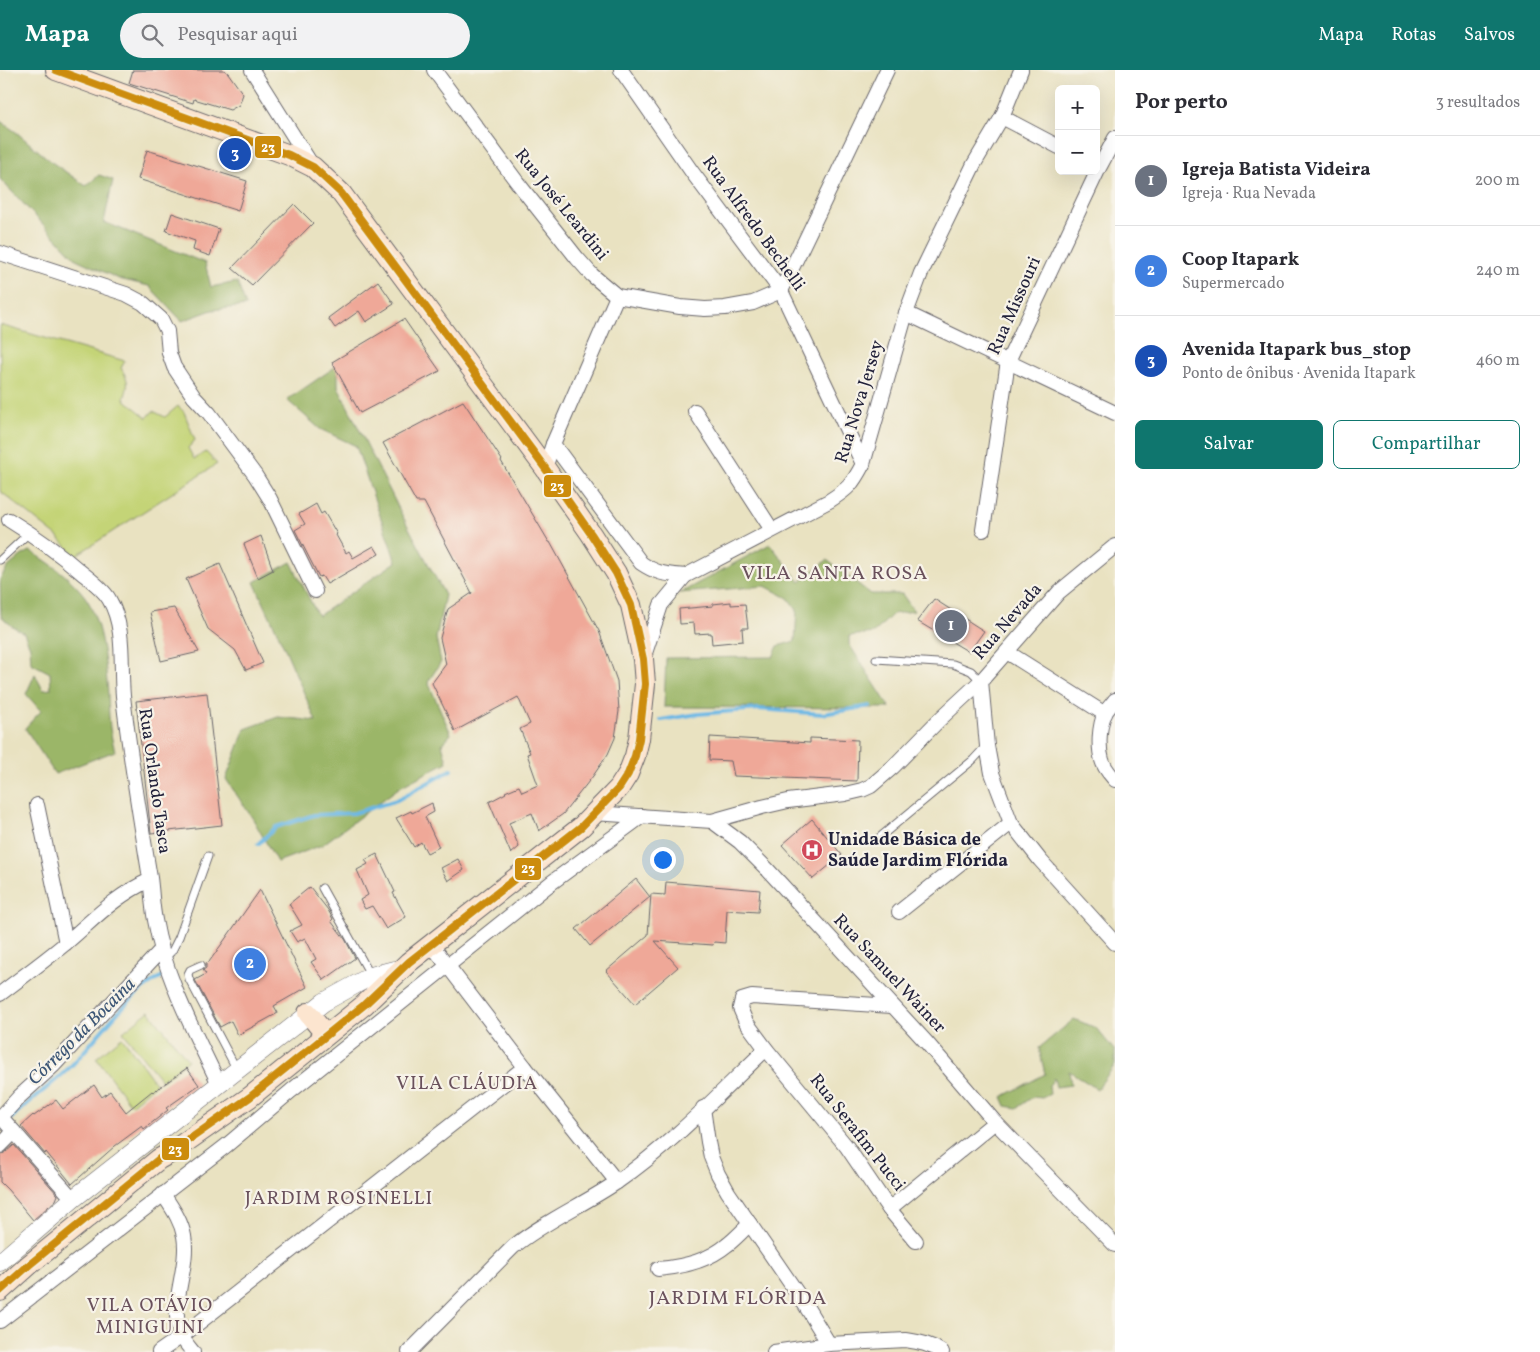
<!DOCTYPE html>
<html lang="pt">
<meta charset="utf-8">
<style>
body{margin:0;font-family:Vollkorn,serif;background:#f2f2f3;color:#2b2b33}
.controls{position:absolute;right:15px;top:15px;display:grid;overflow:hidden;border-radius:8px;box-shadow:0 5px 20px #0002}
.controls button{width:45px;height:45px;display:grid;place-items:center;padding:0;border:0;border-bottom:1px solid #e1e1e2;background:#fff;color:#2b2b33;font:25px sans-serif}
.you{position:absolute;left:662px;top:789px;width:18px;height:18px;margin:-12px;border:4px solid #fff;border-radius:50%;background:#1a73e8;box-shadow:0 0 0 8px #1a73e833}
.badge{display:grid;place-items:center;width:32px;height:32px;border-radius:50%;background:#0f766e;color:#fff;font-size:16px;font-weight:700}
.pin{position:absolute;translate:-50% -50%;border:2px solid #fff;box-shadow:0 1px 5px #0006}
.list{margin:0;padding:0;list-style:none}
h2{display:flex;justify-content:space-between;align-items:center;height:65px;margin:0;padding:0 20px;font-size:21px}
h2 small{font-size:16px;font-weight:400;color:#7c7c81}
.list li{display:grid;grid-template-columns:32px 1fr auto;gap:15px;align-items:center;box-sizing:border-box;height:90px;padding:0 20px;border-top:1px solid #e1e1e2}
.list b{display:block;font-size:19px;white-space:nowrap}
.list p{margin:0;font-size:16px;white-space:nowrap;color:#7c7c81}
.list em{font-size:16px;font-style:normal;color:#7c7c81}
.actions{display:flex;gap:10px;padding:15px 20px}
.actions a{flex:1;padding:11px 0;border:1px solid #0f766e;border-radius:8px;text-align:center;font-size:18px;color:#0f766e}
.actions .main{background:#0f766e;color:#fff}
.icon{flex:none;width:28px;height:28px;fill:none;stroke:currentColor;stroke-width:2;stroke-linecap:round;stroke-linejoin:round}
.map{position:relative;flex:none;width:1115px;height:1282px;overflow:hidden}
header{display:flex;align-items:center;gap:30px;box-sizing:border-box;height:70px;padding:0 25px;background:#0f766e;color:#fff}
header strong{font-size:24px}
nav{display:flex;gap:28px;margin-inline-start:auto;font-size:18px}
.search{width:350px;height:45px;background:#f2f2f3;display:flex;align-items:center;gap:12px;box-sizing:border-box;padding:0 18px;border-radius:28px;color:#7c7c81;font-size:19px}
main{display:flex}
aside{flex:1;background:#fff}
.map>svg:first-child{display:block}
</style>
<header>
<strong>Mapa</strong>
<div class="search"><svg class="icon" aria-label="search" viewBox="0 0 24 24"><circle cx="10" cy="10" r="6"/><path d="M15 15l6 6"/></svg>Pesquisar aqui</div>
<nav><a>Mapa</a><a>Rotas</a><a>Salvos</a></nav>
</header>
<main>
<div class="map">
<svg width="1115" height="1282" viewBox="0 0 1115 1282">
<rect width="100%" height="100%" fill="#f7f3e8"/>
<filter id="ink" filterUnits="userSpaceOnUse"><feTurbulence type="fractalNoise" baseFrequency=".02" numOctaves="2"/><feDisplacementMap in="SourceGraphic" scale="10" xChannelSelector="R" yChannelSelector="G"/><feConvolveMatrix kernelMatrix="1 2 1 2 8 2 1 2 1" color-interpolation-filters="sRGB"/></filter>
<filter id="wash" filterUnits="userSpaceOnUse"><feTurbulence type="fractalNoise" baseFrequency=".0096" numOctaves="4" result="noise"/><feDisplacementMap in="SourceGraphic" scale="20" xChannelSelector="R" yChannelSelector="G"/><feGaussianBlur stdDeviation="1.12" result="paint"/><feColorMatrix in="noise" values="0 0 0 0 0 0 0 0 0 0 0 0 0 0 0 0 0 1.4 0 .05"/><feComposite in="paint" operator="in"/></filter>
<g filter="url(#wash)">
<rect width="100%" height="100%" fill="#e9e2c1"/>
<g fill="#c4d477" stroke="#737b59">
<path d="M0 255 125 291 121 298C129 311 129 314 124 329L147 348 153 341 165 347 178 336 184 342 195 370 188 378 194 389 206 382 217 394 75 486 58 467 0 421Z"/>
<path d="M149 941 188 990 162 1011 123 962Z"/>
<path d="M122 967 156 1014 131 1035 96 988Z"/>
</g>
<g fill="#9bb668" stroke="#5e6c52">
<path d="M0 51 16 62 53 93 86 116 99 105 113 110 104 152 205 193 211 217 237 212 246 236 212 240 182 251 149 216 119 209 76 189 0 109Z"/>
<path d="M338 295V317L403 447 445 525 436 568 441 592 428 612 451 664 442 674 447 692 400 717 322 775 277 792 253 749 226 709 245 659 278 647 316 651 286 581 254 512 291 492 318 546 396 492 356 376 320 359 287 330Z"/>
<path d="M770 474 800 512 827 490 871 524H902L914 541 893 544 874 563 849 566V574L890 638 664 637 666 588 773 587 778 576 795 571 797 540 788 528 765 516 680 523Z"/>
<path d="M30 481C50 492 82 516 91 537 101 560 105 588 107 612 109 628 108 643 110 658 111 666 113 673 115 681L55 704 25 658 41 641 26 624 35 604 43 620 51 619 50 603 31 593 30 577 24 563 12 556 1 546 0 509 8 497 21 486Z"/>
<path d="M1074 949 1096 958 1115 981V995L1097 1019 1069 1001 1071 1015 1056 1017 1054 1008 1049 1016 1050 1024 1042 1028 1033 1027 1017 1038 1006 1036 1002 1027 1045 1004 1039 978Z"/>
</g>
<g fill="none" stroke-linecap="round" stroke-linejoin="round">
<g stroke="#6cb8e5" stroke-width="4">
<path d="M661 650 698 644 759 639 823 644 870 636"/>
<path d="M258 774 276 757 314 745 354 743 397 730 451 700"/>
<path d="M0 1059C22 1036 49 1018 72 995 94 972 112 945 137 924 144 917 154 912 162 906"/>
</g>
</g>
<g id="blocks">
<g fill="#efa898">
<path d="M133 0H224L228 3 243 24 239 35 230 40 194 29 193 33 129 13Z"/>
<path d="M147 80 247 111 238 141 138 109Z"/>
<path d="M294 134 313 153 252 215 232 198Z"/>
<path d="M172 143 219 159 210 186 193 180 195 171 166 161Z"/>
<path d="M378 211 394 234 366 252 359 241 335 258 328 248Z"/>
<path d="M404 249 440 301 360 343 332 292Z"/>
<path d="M463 331 502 390 501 391 549 472H550L599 561 617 611 619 641 615 668 608 684 593 706 563 744 539 761 532 743 509 753 519 777 511 784 489 732 506 723 505 722 519 716 522 722 538 715 527 684 530 683 520 659 530 654 518 627 455 661 432 613 446 594 440 568 448 539 472 523 424 432H416L383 373Z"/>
<path d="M316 434 321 444 324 442 337 464 336 465 346 483 349 481 353 488 374 476 379 484 327 514 322 506 319 507 295 460 305 454 299 444Z"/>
<path d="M261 466 273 500 258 508 244 474Z"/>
<path d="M220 494 263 593 246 600 235 580 208 559 186 509Z"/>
<path d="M934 529 984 561 969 582 917 551Z"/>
<path d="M731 532V535L745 534 748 558H742L743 571 712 574 711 563 695 564 694 553 680 554 679 539 713 536V534Z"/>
<path d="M174 538 199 582 161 591 150 542Z"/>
<path d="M207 623 222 755 151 763 136 631Z"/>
<path d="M710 667 810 673V668L858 670 857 711 734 706 731 691 709 690Z"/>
<path d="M432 733 434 742 425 747 439 777 427 783 421 772 414 777 396 748 411 741 412 743Z"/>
<path d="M812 749 842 785 813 809 782 775Z"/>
<path d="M377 784 395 822 393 823 406 847 386 859 372 836 365 839 360 830 368 825 357 800 368 794 365 790Z"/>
<path d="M458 789 464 800 448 811 441 798Z"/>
<path d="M636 809 650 827 590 876 576 859Z"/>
<path d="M666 812 760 820 758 842 727 840 725 873 714 872 713 875 655 871 678 897 635 934 606 901 648 865 651 824 665 825Z"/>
<path d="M310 817 328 840 333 849 331 851 345 869 355 888 324 910 311 892 316 889 305 868 297 872 290 861 302 855 289 834Z"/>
<path d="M260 820 307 917 274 936 278 943 238 965 231 951 220 957 195 910 206 904 203 900 206 898V893L209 892Z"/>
<path d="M187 998 199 1015 166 1038 168 1040 144 1059 142 1056 115 1076 72 1114 46 1082 45 1084 21 1056 33 1045 34 1046 56 1030 63 1039 94 1015 102 1027 110 1021 126 1042 152 1021 153 1022Z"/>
<path d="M14 1075 58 1125 56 1130 33 1150 8 1120 0 1112V1085L6 1082Z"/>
</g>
</g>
</g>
<g filter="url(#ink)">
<use href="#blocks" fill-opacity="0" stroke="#68656a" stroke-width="1"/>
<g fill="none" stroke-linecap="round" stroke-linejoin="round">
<g stroke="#68656a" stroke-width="9">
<g id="service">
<path d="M0 490 29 463"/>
<path d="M876 589 953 594 971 601 981 611"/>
<path d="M880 767 973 690 986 676"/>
<path d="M322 818 371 906"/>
<path d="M164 889 172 881 179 867 208 786"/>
<path d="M201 895 190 900 188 904 189 909 237 1000"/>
</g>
</g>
<g stroke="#68656a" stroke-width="16">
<g id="minor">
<path d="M252 0 313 97"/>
<path d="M434 0 517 112 577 188 592 205 617 226 680 237 705 239 725 238 753 233 781 221 887 0"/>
<path d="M621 0 692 102 781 221 863 394"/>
<path d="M1002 47 1059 77"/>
<path d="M0 183 126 224 143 233 161 249 167 261 169 283 174 297 194 327 209 343 255 405 270 429 315 521"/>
<path d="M906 243 1115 343"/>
<path d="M695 341 772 460"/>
<path d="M553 374 641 493C657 504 666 504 685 506"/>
<path d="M545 398 553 374 617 226"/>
<path d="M9 450C35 466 59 483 82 503 92 511 103 519 109 529 126 558 120 594 123 626 130 687 140 748 150 808 152 822 152 836 155 850 165 908 194 961 219 1014"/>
<path d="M983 460 1008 291 1099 98 1115 68"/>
<path d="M1007 582 1105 644"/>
<path d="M644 586 661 535 685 506 829 431C848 419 852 415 863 394L906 243 921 203 974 94 1002 47 1021 0"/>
<path d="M981 611 987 676 992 703 1011 753 1040 790 1115 873"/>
<path d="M1115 630C1112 634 1108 638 1105 643 1099 656 1098 677 1102 690 1104 698 1110 704 1115 710"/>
<path d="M37 735 66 873"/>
<path d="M594 743 712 751 740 772 767 799 927 973 995 1052 1115 1175"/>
<path d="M712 751 762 737 788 731 845 724 862 720 871 716 893 697 939 650 981 611 1059 522 1115 476"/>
<path d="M899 842 1011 753"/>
<path d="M431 874 525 997 617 1112"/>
<path d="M0 924C22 907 46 890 67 872 95 848 115 826 150 810"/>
<path d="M892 936 752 927 742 930 740 938 746 952 766 979 847 1077 889 1139 995 1052"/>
<path d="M703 1038 708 1072 711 1087 718 1104 728 1122 804 1233 829 1274"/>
<path d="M1 1047 73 1129"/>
<path d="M0 1048 19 1027 54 995 161 880"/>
<path d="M0 1076 14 1062"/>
<path d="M163 1124C172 1138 181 1150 184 1166 190 1199 167 1236 182 1266 184 1272 189 1277 193 1282"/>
<path d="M889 1139 916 1171"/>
<path d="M658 1199C682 1197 708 1191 727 1175 735 1169 742 1161 750 1154"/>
<path d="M0 1251 227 1075 291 1021 551 813 642 746"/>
<path d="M159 1282 182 1266 525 997"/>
<path d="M409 1282 513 1177C545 1151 583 1135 617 1112 672 1074 718 1025 766 979"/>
<path d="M774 1282 829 1274 906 1270C919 1272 930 1274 942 1282"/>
</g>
</g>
<g stroke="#68656a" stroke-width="19">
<path id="tertiary" d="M0 1192 73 1129 324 932 371 906 394 900"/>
</g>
<g stroke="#68656a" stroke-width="22">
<g id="secondary">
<path d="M308 943 326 965"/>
<path d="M0 1221 29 1195 159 1089 170 1083 250 1027 364 935 409 892 581 757 619 718 628 704 635 686 639 669 645 614 643 589 631 535 616 503 591 464 545 398 341 123 313 97 289 85 56 0"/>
</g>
</g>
<use href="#service" stroke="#fff" stroke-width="7"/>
<use href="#minor" stroke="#fff" stroke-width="14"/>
<use href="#tertiary" stroke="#fff" stroke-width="18"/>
<use href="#secondary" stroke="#fce5cf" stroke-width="20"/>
<g stroke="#f7f3e8" stroke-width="11">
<path id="bus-1" d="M0 1221 29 1195 159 1089 170 1083 250 1027 364 935 409 892 581 757 619 718 628 704 635 686 639 669 645 614 643 589 631 535 616 503 591 464 545 398 341 123 313 97 289 85 56 0"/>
</g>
<use href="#bus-1" stroke="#cc8c0c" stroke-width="8"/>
</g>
</g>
<defs>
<g id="hospital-disc" transform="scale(1.125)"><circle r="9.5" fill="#d1495b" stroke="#f7f3e8"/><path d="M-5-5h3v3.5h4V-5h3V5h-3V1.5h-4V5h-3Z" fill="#fff"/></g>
</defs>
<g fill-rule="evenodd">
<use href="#hospital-disc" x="812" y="780"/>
</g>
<g text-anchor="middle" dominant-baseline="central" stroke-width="4.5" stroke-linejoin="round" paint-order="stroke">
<g font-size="18" fill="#22223b" stroke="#f7f3e8">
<text transform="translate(561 135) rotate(51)">Rua José Leardini</text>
<text transform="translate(753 154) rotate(54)">Rua Alfredo Bechelli</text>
<text transform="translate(1015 236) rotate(-66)">Rua Missouri</text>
<text transform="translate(860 332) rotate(-73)">Rua Nova Jersey</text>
<text transform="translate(1008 552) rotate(-49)">Rua Nevada</text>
<text transform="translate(154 711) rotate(82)">Rua Orlando Tasca</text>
<text transform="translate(889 904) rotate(47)">Rua Samuel Wainer</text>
<text transform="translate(857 1063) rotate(52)">Rua Serafim Pucci</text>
</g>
<g font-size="18" font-weight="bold" fill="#22223b" stroke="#f7f3e8" text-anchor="start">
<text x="828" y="770">Unidade Básica de<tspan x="828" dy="21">Saúde Jardim Flórida</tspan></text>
</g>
<g font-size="19" font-style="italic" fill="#3c5676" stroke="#f7f3e8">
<text transform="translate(82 962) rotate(-45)">Córrego da Bocaina</text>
</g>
<g font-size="19" letter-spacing="1" fill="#6a515c" stroke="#f7f3e8">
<text x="467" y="1014">VILA CLÁUDIA</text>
<text x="339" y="1129">JARDIM ROSINELLI</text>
<text x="150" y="1236">VILA OTÁVIO<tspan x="150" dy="22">MINIGUINI</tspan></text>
</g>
<g font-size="20" letter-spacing="1" fill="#6a515c" stroke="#f7f3e8">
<text x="835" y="504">VILA SANTA ROSA</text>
<text x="738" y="1229">JARDIM FLÓRIDA</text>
</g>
</g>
<g stroke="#f7f3e8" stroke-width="2">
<rect x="254" y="65" width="28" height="24" rx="5" fill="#cc8c0c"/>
<rect x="543" y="404" width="29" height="24" rx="5" fill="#cc8c0c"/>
<rect x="514" y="787" width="28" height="24" rx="5" fill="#cc8c0c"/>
<rect x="161" y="1067" width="29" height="24" rx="5" fill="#cc8c0c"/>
</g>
<g font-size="14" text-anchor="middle" font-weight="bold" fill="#fff">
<text x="268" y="82">23</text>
<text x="557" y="421">23</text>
<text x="528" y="803">23</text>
<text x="175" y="1084">23</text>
</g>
</svg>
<div class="controls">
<button>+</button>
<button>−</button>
</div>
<div class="you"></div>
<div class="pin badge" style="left:951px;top:556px;background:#6b7280">1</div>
<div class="pin badge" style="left:250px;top:894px;background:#3f7fe0">2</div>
<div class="pin badge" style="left:235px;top:84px;background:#1a4fb4">3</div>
</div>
<aside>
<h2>Por perto<small>3 resultados</small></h2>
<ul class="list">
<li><span class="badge" style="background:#6b7280">1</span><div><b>Igreja Batista Videira</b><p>Igreja · Rua Nevada</p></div><em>200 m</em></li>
<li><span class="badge" style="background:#3f7fe0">2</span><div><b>Coop Itapark</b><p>Supermercado</p></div><em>240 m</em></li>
<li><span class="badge" style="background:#1a4fb4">3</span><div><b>Avenida Itapark bus_stop</b><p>Ponto de ônibus · Avenida Itapark</p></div><em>460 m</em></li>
</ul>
<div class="actions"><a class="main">Salvar</a><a>Compartilhar</a></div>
</aside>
</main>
